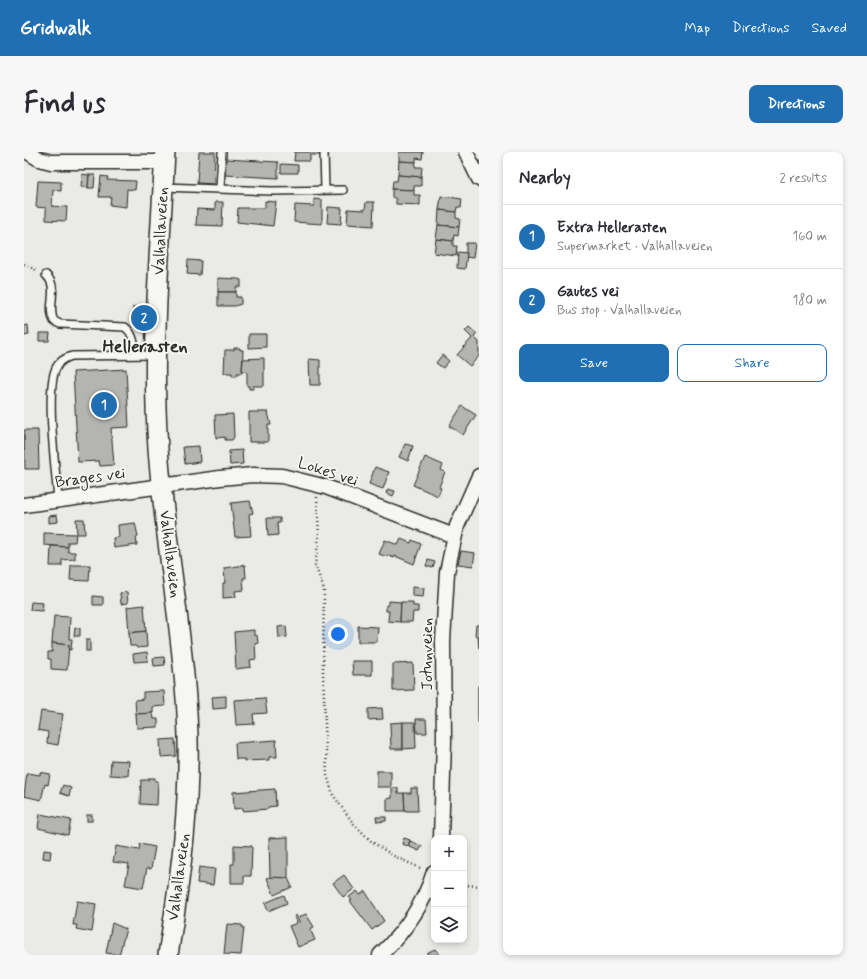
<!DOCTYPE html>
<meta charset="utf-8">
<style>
body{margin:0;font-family:Mynerve,sans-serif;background:#f7f7f7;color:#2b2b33}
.controls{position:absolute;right:12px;bottom:12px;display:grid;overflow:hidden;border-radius:8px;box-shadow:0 2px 6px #0003}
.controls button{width:36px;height:36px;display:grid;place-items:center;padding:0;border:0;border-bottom:1px solid #e1e1e2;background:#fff;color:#2b2b33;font:20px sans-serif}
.you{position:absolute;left:314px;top:482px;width:14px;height:14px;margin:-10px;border:3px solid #fff;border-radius:50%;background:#1a73e8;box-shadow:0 0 0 6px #1a73e833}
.badge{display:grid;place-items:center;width:26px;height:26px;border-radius:50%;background:#1f6fb2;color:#fff;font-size:13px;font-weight:700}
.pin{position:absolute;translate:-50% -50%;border:2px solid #fff;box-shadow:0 1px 4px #0006}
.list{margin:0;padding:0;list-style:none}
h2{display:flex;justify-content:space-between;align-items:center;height:52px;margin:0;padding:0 16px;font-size:17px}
h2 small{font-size:13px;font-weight:400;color:#7c7c81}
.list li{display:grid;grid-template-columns:26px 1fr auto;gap:12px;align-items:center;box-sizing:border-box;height:64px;padding:0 16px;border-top:1px solid #e1e1e2}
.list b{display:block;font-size:15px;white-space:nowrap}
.list p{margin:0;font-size:13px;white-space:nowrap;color:#7c7c81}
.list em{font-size:13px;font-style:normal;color:#7c7c81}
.actions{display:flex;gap:8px;padding:12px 16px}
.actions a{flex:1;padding:9px 0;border:1px solid #1f6fb2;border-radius:8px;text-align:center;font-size:14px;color:#1f6fb2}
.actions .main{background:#1f6fb2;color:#fff}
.icon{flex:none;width:22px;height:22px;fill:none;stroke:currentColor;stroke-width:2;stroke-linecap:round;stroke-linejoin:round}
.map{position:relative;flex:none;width:455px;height:803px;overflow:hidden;border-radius:8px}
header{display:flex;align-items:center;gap:24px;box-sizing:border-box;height:56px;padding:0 20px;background:#1f6fb2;color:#fff}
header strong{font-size:19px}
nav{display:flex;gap:22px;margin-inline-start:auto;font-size:14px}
.intro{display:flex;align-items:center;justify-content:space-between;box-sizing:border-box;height:96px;padding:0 24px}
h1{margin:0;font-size:28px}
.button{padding:10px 18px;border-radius:8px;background:#1f6fb2;color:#fff;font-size:14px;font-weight:700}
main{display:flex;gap:24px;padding:0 24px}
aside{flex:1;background:#fff;border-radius:8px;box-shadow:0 2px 6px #0003}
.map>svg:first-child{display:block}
</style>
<header>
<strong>Gridwalk</strong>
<nav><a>Map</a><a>Directions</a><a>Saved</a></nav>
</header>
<div class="intro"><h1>Find us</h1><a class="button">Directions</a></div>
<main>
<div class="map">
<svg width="455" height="803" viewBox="0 0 455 803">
<rect width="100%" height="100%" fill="#eaeae6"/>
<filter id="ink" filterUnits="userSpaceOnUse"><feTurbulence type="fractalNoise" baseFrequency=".025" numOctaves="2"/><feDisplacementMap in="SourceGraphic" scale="8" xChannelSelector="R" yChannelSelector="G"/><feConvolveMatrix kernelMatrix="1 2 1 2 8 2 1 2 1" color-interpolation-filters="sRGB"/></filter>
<g filter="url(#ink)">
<g fill="#b4b4b1" stroke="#2b2b2b">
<path d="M175 0H191L190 32 173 31Z"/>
<path d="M271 0H297V3H286V9H270Z"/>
<path d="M375 0H399L398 7 392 6V10L375 9Z"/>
<path d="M201 7 254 10V26L201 23Z"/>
<path d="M375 9 392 10 391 15H398L397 25 374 23Z"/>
<path d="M257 12 274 13V21H257Z"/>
<path d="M58 22 65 23 64 36 57 35Z"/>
<path d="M65 23H71L70 36H64Z"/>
<path d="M374 23 397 25V34H390V38L368 37 369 29H373Z"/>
<path d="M77 24 84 25 83 28 112 29 111 38 103 37 102 55 86 53 87 45H75Z"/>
<path d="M14 29 37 30V39L29 38 28 54 43 55 42 69 22 68V56L12 55Z"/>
<path d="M368 37 390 38V43H396V53L372 52V47L368 45Z"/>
<path d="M417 44 438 47 437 56 433 55 432 60 415 58Z"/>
<path d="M290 47 298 48V72L270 70 271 53 290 54Z"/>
<path d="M241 49 252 50 249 74 213 70 214 56H241Z"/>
<path d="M191 50H199L198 74 172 73 173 57 191 58Z"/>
<path d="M342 50H350L349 74 323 72 324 57 341 58Z"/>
<path d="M304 55 318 56 317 72 303 71Z"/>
<path d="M415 58 432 60V66L436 67 435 75 414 73Z"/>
<path d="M414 73 435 75 434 84 430 83 429 89 412 87Z"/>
<path d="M412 87 429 89V94H433L432 104 410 101Z"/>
<path d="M442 91H451L449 106 442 105Z"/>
<path d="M434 100 443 101 441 117 433 116Z"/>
<path d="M164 108 177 109 176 123 163 122Z"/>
<path d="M194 126 214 127 217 128V135H212V140H194Z"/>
<path d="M194 140H212V145H217V152L211 154H194Z"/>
<rect x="109" y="155" width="5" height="7"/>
<path d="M4 173 5 183 0 184V174Z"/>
<path d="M445 175 453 182 450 185 455 190V204L446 214 433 203 448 186 441 179Z"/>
<path d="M15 181H26L25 189H15Z"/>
<path d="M225 182H242V195L225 196Z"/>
<path d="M210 196H216V198H219L218 221H213V224H208V221H200L201 198H210Z"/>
<path d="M418 203 425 209 419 216 412 211Z"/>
<path d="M240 206V234H229V237H225V234H223V220L218 219 219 207Z"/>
<path d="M285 207 296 208V233H286Z"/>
<path d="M102 217 105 275 87 276 90 313 76 314 75 309 54 310 49 220Z"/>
<path d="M438 254 452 263 439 283 425 274Z"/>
<path d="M225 260H244L247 273H244V290H225Z"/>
<path d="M209 262 210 285 208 288H201V285L192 286 191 263Z"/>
<path d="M0 278H14L15 317H1Z"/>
<path d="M381 292 389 294 384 309 375 305Z"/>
<path d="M175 294 176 310 161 312 159 295Z"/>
<path d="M218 298 219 312 206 313 205 299Z"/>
<path d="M401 305 419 313 417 318 421 320 415 335 417 336 414 344 389 333Z"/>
<path d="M351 315 365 320 359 337 345 332Z"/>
<path d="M364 337 371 339 369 344 362 341Z"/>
<path d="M226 349 229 361 225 362 227 384 211 385 207 351Z"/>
<path d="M33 363 34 370 25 371V364Z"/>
<path d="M243 366H256V371H253L254 383 244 384Z"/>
<path d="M52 367H60L61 382H53Z"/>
<path d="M111 371 114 384 112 385 113 393 90 396 89 386 95 385 94 373Z"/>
<path d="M20 381 52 382 51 390H44V395L20 393Z"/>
<path d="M377 387 387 391 388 388 397 392 390 412 371 404 370 406 363 403V405L355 402 361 388 374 393Z"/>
<path d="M27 394 44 395V400H51V407L38 408V414H26Z"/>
<path d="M437 399 451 401 449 414 434 412Z"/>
<path d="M404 408 411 410 409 416 402 414Z"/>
<path d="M47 413H66L65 429 46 428Z"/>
<path d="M221 413 222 426H219L220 438 211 439 212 445 199 446V431H201L200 416Z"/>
<path d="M388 435 400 436 399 445 388 444Z"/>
<path d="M103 440 104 451 97 452 96 441Z"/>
<path d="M69 444 79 445V453H69Z"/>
<path d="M365 449 377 450 376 470 364 469 365 459H362V453H365Z"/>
<path d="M7 450 19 451 18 459 6 458Z"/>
<path d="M377 450H389V454H394V460H389L388 470H376Z"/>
<path d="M120 453 122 479 105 481 103 455Z"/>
<path d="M30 464 46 465 45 487H48L47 498 44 497 45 493 28 491Z"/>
<path d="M452 473H455V496L454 484H451Z"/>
<path d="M262 474 263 485 255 486 254 475Z"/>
<path d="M334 474 354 475 353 490H334Z"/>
<path d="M51 476H56V484H50Z"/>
<path d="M230 478V484L233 483 234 491 231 492 232 507 226 508 227 515 212 517 210 480Z"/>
<path d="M122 479 123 495 113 496 112 494H106L105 481Z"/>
<rect x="62" y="488" width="4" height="11"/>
<path d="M28 491 45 493 43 518 27 517V507H24V500H28Z"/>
<path d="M123 500 124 509 110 510 109 502Z"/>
<path d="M140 505 141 513 130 514 129 506Z"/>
<path d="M328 509H348V523H329Z"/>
<path d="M389 511 390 538 369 539V512Z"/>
<rect x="454" y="534" width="1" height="36"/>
<path d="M140 539 141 554 129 555V561L112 562 111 548 119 547V540Z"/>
<path d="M202 544V556L189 557 188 545Z"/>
<path d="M241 546 243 561 229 562 230 572 212 573 210 548Z"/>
<path d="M358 556 359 567 344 568V557Z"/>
<path d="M17 559 39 562 34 593 23 591 24 580 14 578Z"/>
<path d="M129 561 130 567H134V575L113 576 112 562Z"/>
<path d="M392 567H402L403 581H393Z"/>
<path d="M379 570V597H367L366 571Z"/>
<path d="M379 570H391L392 596 379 597Z"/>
<path d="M151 587 152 604 137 605 136 588Z"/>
<path d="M252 588 253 605H245V608L220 609V607H212L211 591Z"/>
<path d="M87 608 105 609 104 624 86 623Z"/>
<rect x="353" y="619" width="14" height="16"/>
<path d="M16 620 26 622 24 633 21 632 17 648 0 644 3 621 16 623Z"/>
<path d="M125 626H131V629H134L133 653 116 652 117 628H125Z"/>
<path d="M39 633 47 636 45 644 36 641Z"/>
<path d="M368 636H374V641H380L381 659H363V647L368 646Z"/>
<path d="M387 636H393L394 659H381L380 641H387Z"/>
<path d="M251 637 252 654 244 655V657L219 659V656L210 657 209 640Z"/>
<path d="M16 662 47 668 44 683 14 676Z"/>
<rect x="63" y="663" width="5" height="6"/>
<path d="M352 665H362V669L353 670Z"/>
<path d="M264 685V726H246L245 686Z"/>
<path d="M380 686 386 688 384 694 378 692Z"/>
<path d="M386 689 398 694 395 699 384 694Z"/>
<path d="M116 692 131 695 127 717 123 716 119 736 101 733 105 712 89 710 92 694 115 698Z"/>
<path d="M210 693 228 694 227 724H220V731H207V712H210Z"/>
<path d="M20 698 27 699 26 707 19 706Z"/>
<path d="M175 715 191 717 189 733 173 731Z"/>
<path d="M320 723 330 737 319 745 309 731Z"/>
<path d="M246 725 264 726 268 735 250 743 243 726Z"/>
<path d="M333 739 336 743 341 739 360 769 348 778 326 749 328 748 325 745Z"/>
<path d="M260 743 263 751 244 759 241 751Z"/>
<path d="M53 749 72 752 68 780 52 777 53 773H49Z"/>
<path d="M282 762 290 775 286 777 291 788 274 795 265 774 273 771 270 764 272 763 275 770 277 769 275 765Z"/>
<path d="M88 771 102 777 95 803 82 801Z"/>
<path d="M203 772 218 773V775H220L217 803 200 802Z"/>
<path d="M411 797 416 803H404L403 801Z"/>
</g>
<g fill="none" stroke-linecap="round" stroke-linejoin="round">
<g stroke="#2b2b2b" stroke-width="10">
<g id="lane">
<path d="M300 0 301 38"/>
<path d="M139 35 248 39 319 38"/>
<path d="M196 36 198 0"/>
<path d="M22 123C36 136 22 155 30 169L36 172 101 175C109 181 111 192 111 202"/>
<path d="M34 348C32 320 21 238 32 216 35 209 41 206 48 204L132 203"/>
</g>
</g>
<g stroke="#2b2b2b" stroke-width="17">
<g id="street">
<path d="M4 0 15 7 27 10H140"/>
<path d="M442 0 455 27"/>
<path d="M0 353 196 326 229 323 258 324 302 335 430 384"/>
<path d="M417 686 420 589 419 489 423 420 433 374 455 324"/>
<path d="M356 803C380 780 400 752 410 720"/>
</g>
</g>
<g stroke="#2b2b2b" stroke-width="22">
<path id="secondary" d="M141 0C136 98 127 197 134 296 140 384 158 472 163 561 168 643 157 722 144 803"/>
</g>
<g stroke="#2b2b2b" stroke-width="2.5" stroke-dasharray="1 3" stroke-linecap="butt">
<path d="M0 112 14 119"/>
<path d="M293 345 295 384 291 413 300 437 299 519 303 623 309 643 329 671 348 690 370 704 398 717"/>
<path d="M440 733 455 734"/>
</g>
<use href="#lane" stroke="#f6f6f2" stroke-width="7"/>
<use href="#street" stroke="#f6f6f2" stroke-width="14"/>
<use href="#secondary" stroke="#f6f6f2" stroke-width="19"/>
</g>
</g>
<g text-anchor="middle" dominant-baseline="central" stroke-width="3.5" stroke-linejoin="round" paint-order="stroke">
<g font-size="16" fill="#2b2b2b" stroke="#f6f6f2">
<text transform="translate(137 79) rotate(-87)">Valhallaveien</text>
<text transform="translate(304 320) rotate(18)">Lokes vei</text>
<text transform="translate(66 326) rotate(-8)">Brages vei</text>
<text transform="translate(146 402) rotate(83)">Valhallaveien</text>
<text transform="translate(403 502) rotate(-90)">Jotunveien</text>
<text transform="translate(155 725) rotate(-82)">Valhallaveien</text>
</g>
<g font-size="18" font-weight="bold" fill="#2b2b2b" stroke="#f6f6f2">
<text x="121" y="195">Hellerasten</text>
</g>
</g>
</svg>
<div class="controls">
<button>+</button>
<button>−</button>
<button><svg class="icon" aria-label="layers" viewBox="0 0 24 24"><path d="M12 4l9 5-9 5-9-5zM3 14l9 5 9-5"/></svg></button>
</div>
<div class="you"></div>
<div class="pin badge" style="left:80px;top:253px">1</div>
<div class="pin badge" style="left:120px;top:166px">2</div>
</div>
<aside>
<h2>Nearby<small>2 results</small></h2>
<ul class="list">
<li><span class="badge">1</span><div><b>Extra Hellerasten</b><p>Supermarket · Valhallaveien</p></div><em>160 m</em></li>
<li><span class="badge">2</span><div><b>Gautes vei</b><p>Bus stop · Valhallaveien</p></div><em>180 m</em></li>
</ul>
<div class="actions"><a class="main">Save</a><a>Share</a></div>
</aside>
</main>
